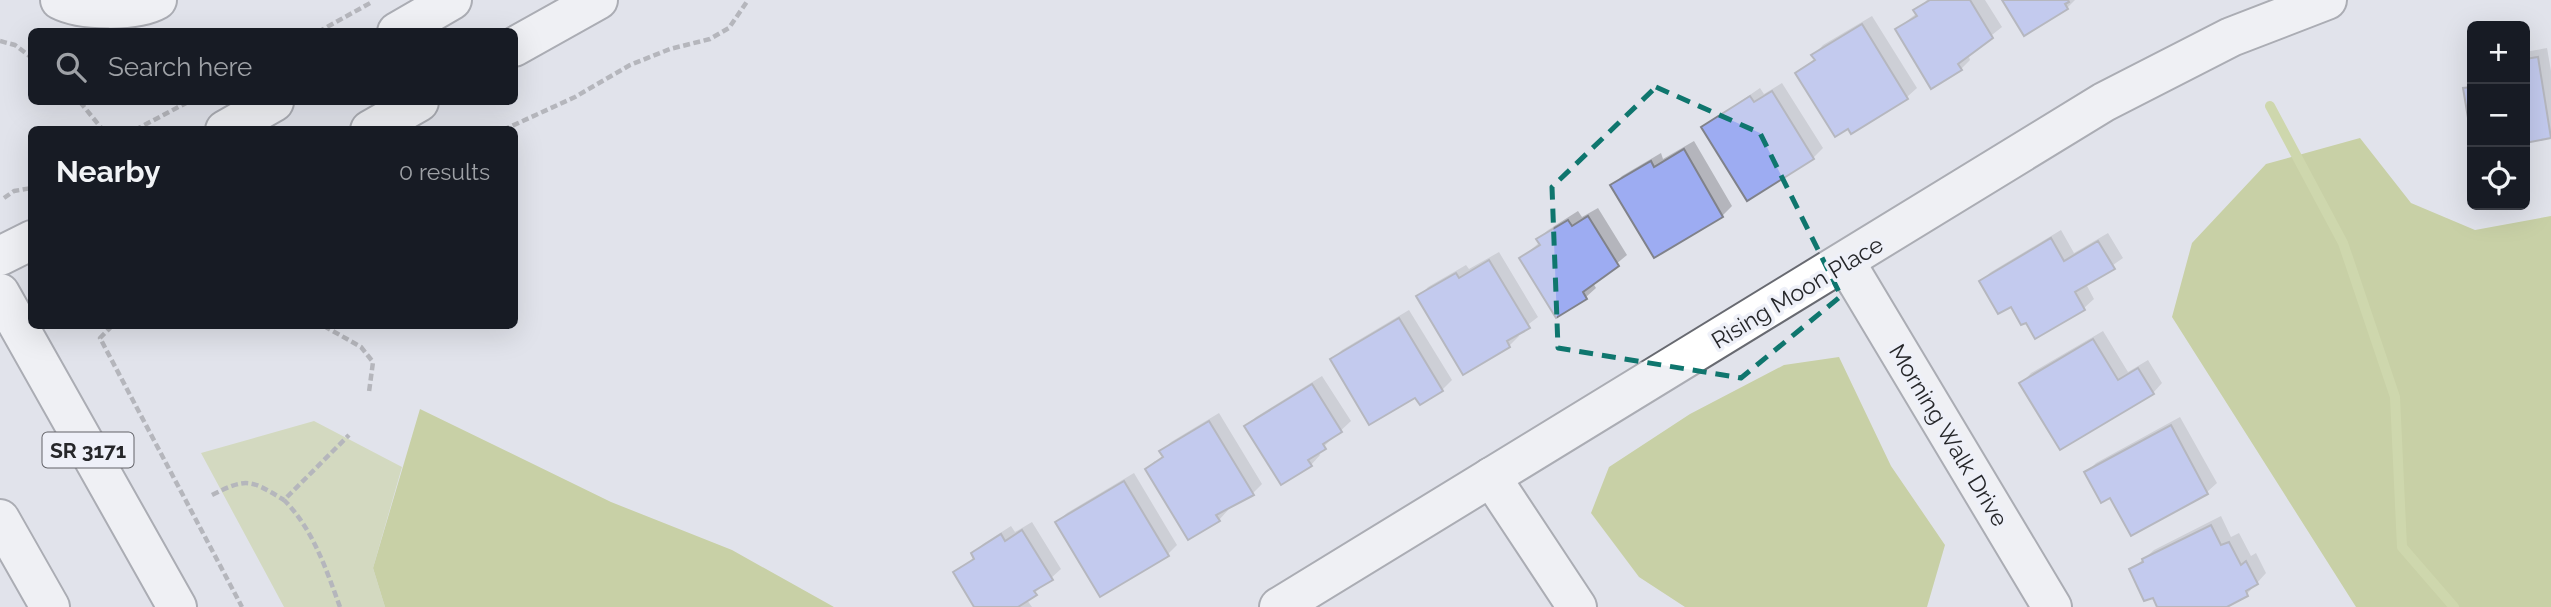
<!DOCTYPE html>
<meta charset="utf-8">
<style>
body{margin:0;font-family:Raleway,sans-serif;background:#242831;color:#f1f3f6}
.controls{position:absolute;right:21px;top:21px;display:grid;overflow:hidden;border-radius:10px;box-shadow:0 7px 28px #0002}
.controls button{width:63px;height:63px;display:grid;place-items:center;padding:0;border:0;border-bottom:2px solid #363941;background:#171b24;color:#f1f3f6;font:35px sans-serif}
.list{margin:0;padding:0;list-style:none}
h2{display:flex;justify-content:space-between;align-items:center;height:91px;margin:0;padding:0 28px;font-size:30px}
h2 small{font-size:23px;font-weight:400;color:#9ea1a6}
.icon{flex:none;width:38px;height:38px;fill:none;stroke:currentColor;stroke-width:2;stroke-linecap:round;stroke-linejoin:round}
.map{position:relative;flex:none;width:2551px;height:607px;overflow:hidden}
.search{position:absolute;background:#171b24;box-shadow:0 7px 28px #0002;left:28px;top:28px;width:490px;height:77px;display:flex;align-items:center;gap:18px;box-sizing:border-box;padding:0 24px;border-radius:10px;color:#9ea1a6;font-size:26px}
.panel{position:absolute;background:#171b24;box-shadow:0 7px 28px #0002;left:28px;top:126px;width:490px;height:203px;border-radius:10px}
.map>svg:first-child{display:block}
</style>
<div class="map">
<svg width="2551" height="607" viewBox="0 0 2551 607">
<rect width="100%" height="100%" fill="#e1e3eb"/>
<path fill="#c0cd8d" d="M314 421 402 467 373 568 385 607H284L201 453Z"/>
<g fill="#a8b853">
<path d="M2360 138 2411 203 2475 230 2551 216V607H2356L2172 317 2192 243 2266 164Z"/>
<path d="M1839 357 1891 466 1945 545 1927 607H1685L1639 577 1591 513 1609 467 1690 414 1784 365Z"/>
<path d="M420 409 611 502 732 550 834 607H385L373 568Z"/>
</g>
<g fill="#0003">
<path d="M1985 0 2002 27 1968 54 1970 60 1961 69 1897 29 1917 13 1916 11 1927 0Z"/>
<path d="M2004 0H2075L2067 8Z"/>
<path d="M1872 16 1917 88 1907 97 1852 132 1797 73 1816 58 1814 55 1823 45Z"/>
<path d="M2547 48 2551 71V135L2533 139 2525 147V52Z"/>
<path d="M2472 82V131L2465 89Z"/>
<path d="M1782 83 1823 148 1813 158 1703 127 1760 88 1764 94Z"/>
<path d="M1694 141 1732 206 1722 216 1655 256 1613 185 1622 176 1661 153 1663 159Z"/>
<path d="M1598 208 1627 255 1593 283 1596 288 1586 297 1556 316 1521 258 1540 242 1538 239 1548 230 1578 211 1582 217Z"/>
<path d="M2061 230 2074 253 2108 233 2123 258 2086 284 2094 299 2084 308 2036 336 2011 305 1981 281 1991 272Z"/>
<path d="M1499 252 1538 317 1517 333 1519 336 1509 346 1419 297 1428 287 1466 265 1469 269Z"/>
<path d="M1409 310 1452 380 1442 390 1416 395 1332 360 1342 350Z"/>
<path d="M2103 331 2128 372 2148 360 2162 383 2153 393 2022 383 2031 373Z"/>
<path d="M1322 376 1351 421 1318 452 1320 455 1311 465 1247 426 1256 417Z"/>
<path d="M1219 413 1262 484 1252 494 1227 508 1228 510 1219 520 1147 469 1155 461V465L1172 454 1162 451 1171 442Z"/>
<path d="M2180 417 2217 483 2207 492 2131 534 2111 496 2087 472 2096 463Z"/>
<path d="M1134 473 1177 545 1167 555 1057 522 1067 513Z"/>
<path d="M2221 516 2231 537 2239 533 2251 556 2256 553 2266 573 2247 594 2223 607H2159L2153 595 2131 570 2154 550Z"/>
<path d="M1032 522 1061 569 1027 600 1032 607H976L955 572 975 557 973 554 983 544 1011 526 1015 532Z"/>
</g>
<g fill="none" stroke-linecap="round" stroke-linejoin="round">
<path stroke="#b7c862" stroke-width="10" d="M2270 106 2343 243 2395 397 2402 547 2454 607"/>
</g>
<g fill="#9dacf2" stroke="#80828a" stroke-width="2">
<path d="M1930 0H1970L1993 38 1958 64 1962 70 1931 89 1895 29 1917 16 1913 10Z"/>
<path d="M2002 0H2068L2069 2 2065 4 2068 9 2024 36Z"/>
<path d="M1862 24 1908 99 1851 134 1848 129 1835 137 1795 73 1815 60 1811 55Z"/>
<path d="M2538 57 2551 138 2525 143V59Z"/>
<path d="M2472 87V142L2463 88Z"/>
<path d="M1772 91 1814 159 1747 201 1701 127 1750 96 1754 102Z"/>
<path d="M1684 149 1723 217 1654 258 1610 185 1651 161 1654 167Z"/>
<path d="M1588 216 1619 266 1583 292 1587 299 1556 318 1519 258 1540 245 1536 239 1568 220 1572 226Z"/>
<path d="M2051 238 2064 261 2098 241 2115 269 2075 292 2085 310 2035 339 2026 323 2021 325 2011 307 1998 314 1979 281Z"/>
<path d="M1489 260 1530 328 1507 341 1510 347 1463 375 1416 296 1456 273 1459 278Z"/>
<path d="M1399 318 1443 391 1420 405 1415 398 1369 425 1330 359Z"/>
<path d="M2093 339 2118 380 2138 368 2154 394 2060 450 2019 383Z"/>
<path d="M1312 384 1342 432 1323 444 1326 449 1308 460 1312 466 1281 485 1244 426Z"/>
<path d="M1209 421 1254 495 1216 515 1220 521 1188 540 1145 469 1163 457 1159 451Z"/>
<path d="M2171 425 2208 494 2131 536 2110 498 2101 503 2084 472Z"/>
<path d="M1124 481 1169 556 1100 597 1055 522Z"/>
<path d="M2211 525 2221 545 2229 542 2241 565 2246 561 2258 584 2246 591 2248 596 2227 607H2157L2153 598 2144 601 2129 569 2143 562 2142 559Z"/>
<path d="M1022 530 1053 580 1034 591 1037 595 1018 607H974L953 572 974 559 971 553 1001 534 1005 541Z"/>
</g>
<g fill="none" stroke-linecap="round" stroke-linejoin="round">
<g stroke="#686a71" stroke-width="42">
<g id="street">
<path d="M60 0C81 11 136 12 157 0"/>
<path d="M1846 263 2052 607"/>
<path d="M1491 477 1577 607"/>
<path d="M1279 607 2104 102 2231 37 2327 0"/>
</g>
</g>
<g stroke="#686a71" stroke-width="42">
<g id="secondary">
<path d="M397 32 452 0"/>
<path d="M514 47 598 0"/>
<path d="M225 130 274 102"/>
<path d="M370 130 419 102"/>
<path d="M0 256 32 240"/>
</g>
</g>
<g stroke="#686a71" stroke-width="42">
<g id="primary">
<path d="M0 293 177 607"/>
<path d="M0 519 50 607"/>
</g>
</g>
<g stroke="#7e7f84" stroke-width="4.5" stroke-dasharray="7 3.5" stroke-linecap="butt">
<path d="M318 32 372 2"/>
<path d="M0 41 15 45 32 58"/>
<path d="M80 102 103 130"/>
<path d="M135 130 188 102"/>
<path d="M503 130 575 97 630 65 670 49 710 39 729 28 748 0"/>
<path d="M4 198 14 191 32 188"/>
<path d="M112 326 100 338 242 607"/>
<path d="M324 326 361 347 373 362 369 392"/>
<path d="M212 495C247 477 251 480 284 500"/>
<path d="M340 607C326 569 313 529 284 500L349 435"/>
</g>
<use href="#street" stroke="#fff" stroke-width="38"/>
<use href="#secondary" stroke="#fff" stroke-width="38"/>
<use href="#primary" stroke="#fff" stroke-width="38"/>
</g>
<path d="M0 0H2551V607H0ZM1656 87 1760 133 1841 296 1741 378 1558 348 1552 187Z" fill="#e1e3eb" fill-opacity=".55" fill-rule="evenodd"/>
<path fill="none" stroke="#0f766e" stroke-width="5" stroke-dasharray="14 9" stroke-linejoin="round" d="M1656 87 1760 133 1841 296 1741 378 1558 348 1552 187Z"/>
<g text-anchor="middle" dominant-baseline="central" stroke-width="7" stroke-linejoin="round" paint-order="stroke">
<rect fill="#eef0f8" stroke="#626368" stroke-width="2" x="42.5" y="432.5" width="91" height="35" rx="5"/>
<g font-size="21" font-weight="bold" fill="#26272a">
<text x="88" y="450">SR 3171</text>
</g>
<g font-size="23" fill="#26272a" stroke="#eef0f8">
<text transform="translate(1797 292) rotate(-31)">Rising Moon Place</text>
<text transform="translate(1949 435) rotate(59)">Morning Walk Drive</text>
</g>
</g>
</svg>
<div class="controls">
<button>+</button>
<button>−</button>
<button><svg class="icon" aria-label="locate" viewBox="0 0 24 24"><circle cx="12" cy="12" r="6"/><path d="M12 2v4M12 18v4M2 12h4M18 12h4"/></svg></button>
</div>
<div class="search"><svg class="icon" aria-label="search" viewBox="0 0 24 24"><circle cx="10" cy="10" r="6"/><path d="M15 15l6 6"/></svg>Search here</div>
<section class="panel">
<h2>Nearby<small>0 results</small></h2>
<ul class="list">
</ul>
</section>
</div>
